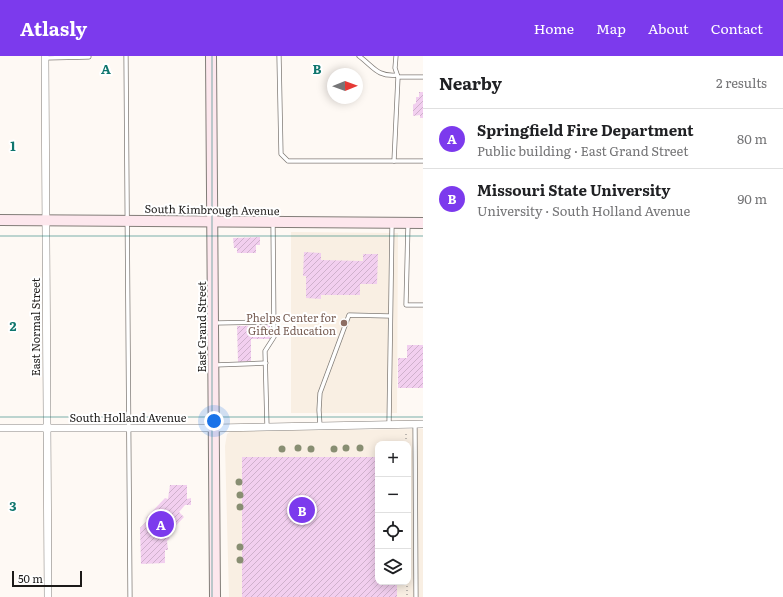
<!DOCTYPE html>
<meta charset="utf-8">
<style>
body{margin:0;font-family:Literata,serif;background:#f6f6f6;color:#202124}
.controls{position:absolute;right:12px;bottom:12px;display:grid;overflow:hidden;border-radius:8px;box-shadow:0 2px 10px #0003}
.controls button{width:36px;height:36px;display:grid;place-items:center;padding:0;border:0;border-bottom:1px solid #e0e0e0;background:#fff;color:#202124;font:20px sans-serif}
.compass{position:absolute;left:327px;top:12px;width:36px;height:36px;border-radius:50%;background:#fff;box-shadow:0 2px 10px #0003;rotate:89deg}
.scale{position:absolute;left:12px;bottom:10px;width:70px;box-sizing:border-box;padding-left:4px;border:2px solid #1c1a18;border-top:0;font-size:11px;line-height:14px;white-space:nowrap;color:#1c1a18;-webkit-text-stroke:3px #fff;paint-order:stroke}
.you{position:absolute;left:214px;top:365px;width:14px;height:14px;margin:-10px;border:3px solid #fff;border-radius:50%;background:#1a73e8;box-shadow:0 0 0 6px #1a73e833}
.badge{display:grid;place-items:center;width:26px;height:26px;border-radius:50%;background:#7c3aed;color:#fff;font-size:13px;font-weight:700}
.pin{position:absolute;translate:-50% -50%;border:2px solid #fff;box-shadow:0 1px 4px #0006}
.list{margin:0;padding:0;list-style:none}
h2{display:flex;justify-content:space-between;align-items:center;height:52px;margin:0;padding:0 16px;font-size:17px}
h2 small{font-size:13px;font-weight:400;color:#757577}
.list li{display:grid;grid-template-columns:26px 1fr auto;gap:12px;align-items:center;box-sizing:border-box;height:60px;padding:0 16px;border-top:1px solid #e0e0e0}
.list b{display:block;font-size:15px;white-space:nowrap}
.list p{margin:0;font-size:13px;white-space:nowrap;color:#757577}
.list em{font-size:13px;font-style:normal;color:#757577}
.icon{flex:none;width:22px;height:22px;fill:none;stroke:currentColor;stroke-width:2;stroke-linecap:round;stroke-linejoin:round}
.map{position:relative;flex:none;width:423px;height:541px;overflow:hidden}
header{display:flex;align-items:center;gap:24px;box-sizing:border-box;height:56px;padding:0 20px;background:#7c3aed;color:#fff}
header strong{font-size:19px}
nav{display:flex;gap:22px;margin-inline-start:auto;font-size:14px}
main{display:flex}
aside{flex:1;background:#fff}
.map>svg:first-child{display:block}
</style>
<header>
<strong>Atlasly</strong>
<nav><a>Home</a><a>Map</a><a>About</a><a>Contact</a></nav>
</header>
<main>
<div class="map">
<svg width="423" height="541" viewBox="0 0 423 541">
<defs>
<pattern id="building-hatch" width="6" height="6" patternUnits="userSpaceOnUse"><rect width="6" height="6" fill="#f2cfef"/><path d="M-1 1l2-2M0 6l6-6M5 7l2-2" fill="none" stroke="#cfb1cc"/></pattern>
</defs>
<rect width="100%" height="100%" fill="#fef9f4"/>
<g fill="#f9efe3" fill-rule="evenodd">
<path d="M291 176 398 177 397 357H291Z"/>
<path d="M423 373V541H229L225 390 227 378 231 375H237ZM378 388H408V526H378Z"/>
</g>
<g fill="url(#building-hatch)">
<path d="M419 36H423V62H420V59L413 60V49L416 47V41H419Z"/>
<path d="M260 181V189H256V197H237V192H234L233 182Z"/>
<path d="M304 196 321 197V204L363 205V198H378L377 228H360V239H321V243L306 242V220H303Z"/>
<path d="M270 269V283H251V305L238 306 237 270Z"/>
<path d="M407 289H423V332H398V302H407Z"/>
<path d="M242 401H378V526H397V541H242Z"/>
<path d="M170 429H187V443L191 442V449H185L179 456 184 461 167 479 170 482 167 485 168 494H165V507L141 508 140 472 148 464 146 462 165 442 168 443Z"/>
</g>
<g fill="none" stroke-linecap="round" stroke-linejoin="round">
<g stroke="#827d78" stroke-width="5">
<g id="service">
<path d="M126 0 130 541"/>
<path d="M279 0 281 98 288 105H394"/>
<path d="M359 0C374 11 377 21 397 19"/>
<path d="M396 0 395 12 398 21H423"/>
<path d="M45 2 89 1"/>
<path d="M398 21 394 105H423"/>
<path d="M408 168 406 249H423"/>
<path d="M215 267 274 266"/>
<path d="M215 309 266 307"/>
<path d="M415 368 416 541"/>
<path d="M389 369 392 168"/>
<path d="M320 370 319 354 320 337 349 259 390 260"/>
<path d="M267 371 265 295 274 281 273 166"/>
</g>
</g>
<g stroke="#827d78" stroke-width="8">
<g id="minor">
<path d="M45 0 48 541"/>
<path d="M0 372H214L423 368"/>
</g>
</g>
<g stroke="#827d78" stroke-width="12">
<g id="secondary">
<path d="M211 0 215 541"/>
<path d="M0 164 423 167"/>
</g>
</g>
<g stroke="#a6a29e" stroke-width="1.5" stroke-dasharray="1 3" stroke-linecap="butt">
<path d="M406 378V388"/>
<path d="M407 526V541"/>
</g>
<use href="#service" stroke="#fff" stroke-width="3.5"/>
<use href="#minor" stroke="#fff" stroke-width="7"/>
<use href="#secondary" stroke="#fde7ed" stroke-width="10"/>
</g>
<g fill="#888e72">
<circle cx="298" cy="392" r="3.5"/>
<circle cx="346" cy="392" r="3.5"/>
<circle cx="360" cy="392" r="3.5"/>
<circle cx="282" cy="393" r="3.5"/>
<circle cx="311" cy="393" r="3.5"/>
<circle cx="334" cy="393" r="3.5"/>
<circle cx="239" cy="426" r="3.5"/>
<circle cx="240" cy="439" r="3.5"/>
<circle cx="240" cy="451" r="3.5"/>
<circle cx="240" cy="491" r="3.5"/>
<circle cx="240" cy="504" r="3.5"/>
</g>
<path fill="none" stroke="#0f766e" stroke-width="1" stroke-opacity="0.55" d="M212 0V541M0 180H423M0 361H423"/>
<circle fill="#8d6e63" stroke="#fff" stroke-width="1.5" cx="344" cy="267" r="4"/>
<g text-anchor="middle" dominant-baseline="central" stroke-width="4" stroke-linejoin="round" paint-order="stroke">
<g font-size="11" fill="#1c1a18" stroke="#fff">
<text transform="translate(212 153) rotate(1)">South Kimbrough Avenue</text>
<text transform="translate(35 271) rotate(-90)">East Normal Street</text>
<text transform="translate(201 271) rotate(-90)">East Grand Street</text>
<text x="128" y="361">South Holland Avenue</text>
</g>
<g font-size="11" fill="#785e54" stroke="#fff" text-anchor="end">
<text x="336" y="261">Phelps Center for<tspan x="336" dy="13">Gifted Education</tspan></text>
</g>
</g>
<g font-size="13" text-anchor="middle" font-weight="bold" fill="#0f766e" stroke="#fff" stroke-width="4" stroke-linejoin="round" paint-order="stroke">
<text x="106" y="18">A</text>
<text x="317" y="18">B</text>
<text x="13" y="95">1</text>
<text x="13" y="275">2</text>
<text x="13" y="455">3</text>
</g>
</svg>
<div class="controls">
<button>+</button>
<button>−</button>
<button><svg class="icon" aria-label="locate" viewBox="0 0 24 24"><circle cx="12" cy="12" r="6"/><path d="M12 2v4M12 18v4M2 12h4M18 12h4"/></svg></button>
<button><svg class="icon" aria-label="layers" viewBox="0 0 24 24"><path d="M12 4l9 5-9 5-9-5zM3 14l9 5 9-5"/></svg></button>
</div>
<svg class="compass" viewBox="-18 -18 36 36"><path d="M0-13l5 13h-10z" fill="#e53935"/><path d="M0 13l5-13h-10z" fill="#757577"/></svg>
<div class="scale">50 m</div>
<div class="you"></div>
<div class="pin badge" style="left:161px;top:468px">A</div>
<div class="pin badge" style="left:302px;top:454px">B</div>
</div>
<aside>
<h2>Nearby<small>2 results</small></h2>
<ul class="list">
<li><span class="badge">A</span><div><b>Springfield Fire Department</b><p>Public building · East Grand Street</p></div><em>80 m</em></li>
<li><span class="badge">B</span><div><b>Missouri State University</b><p>University · South Holland Avenue</p></div><em>90 m</em></li>
</ul>
</aside>
</main>
